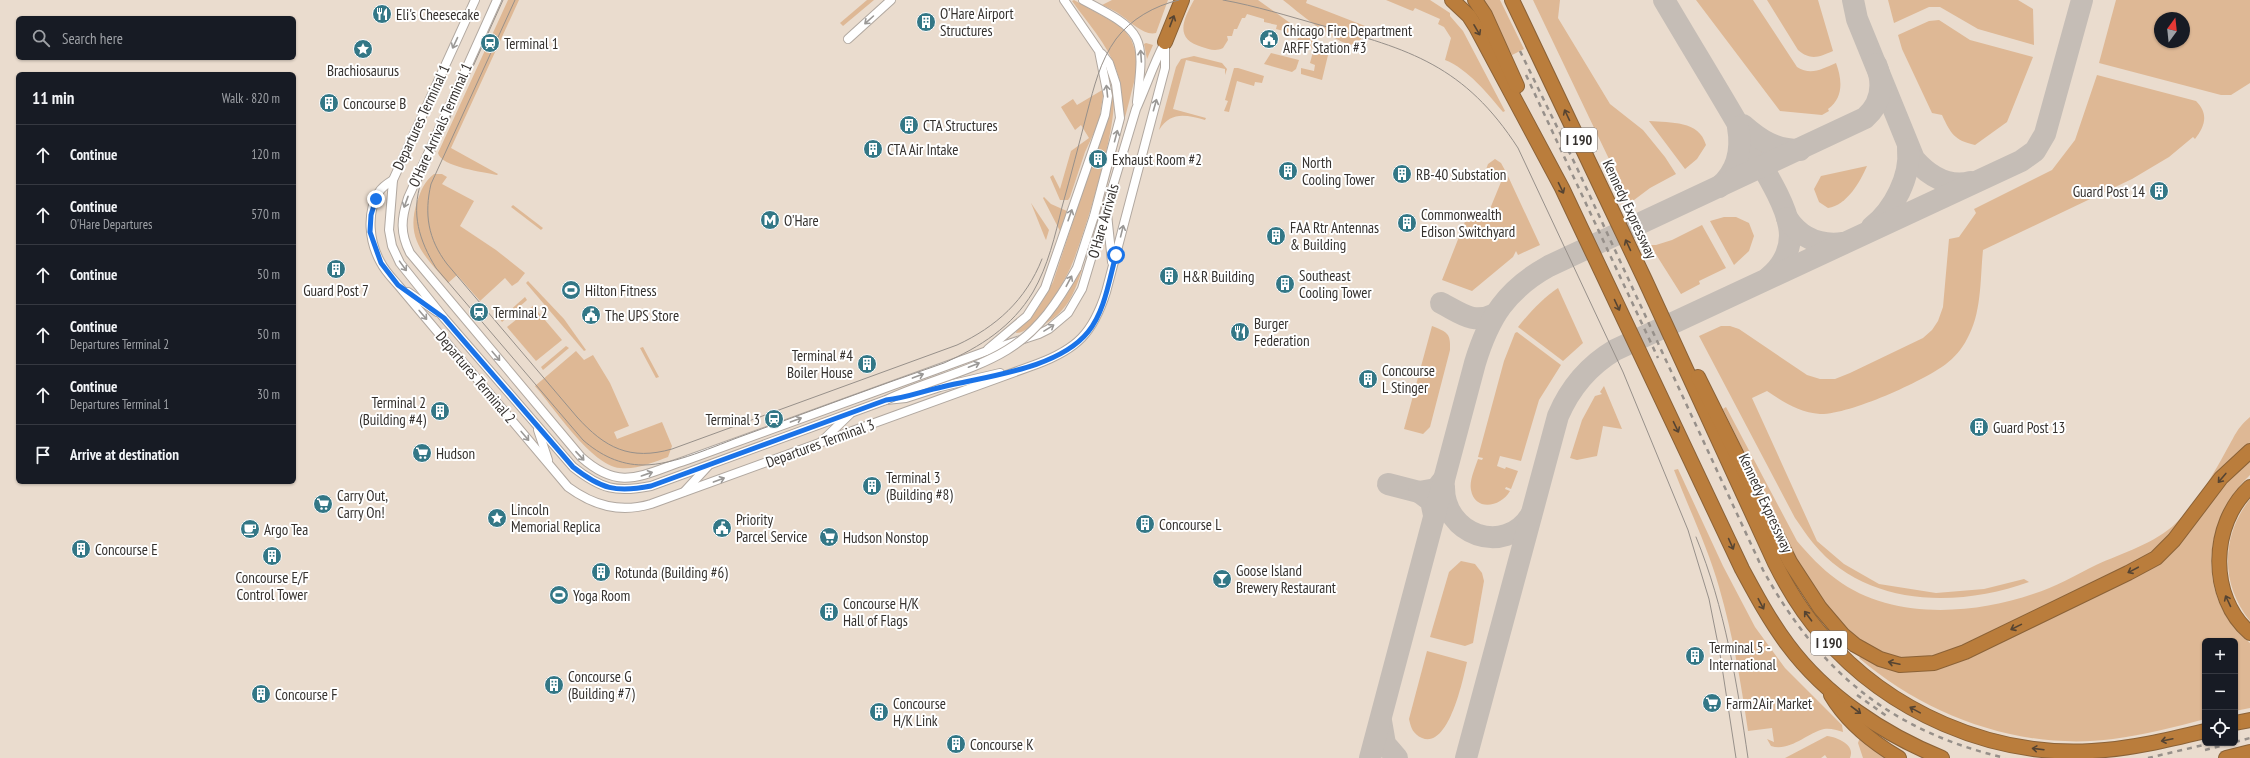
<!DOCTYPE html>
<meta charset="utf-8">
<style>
body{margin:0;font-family:"PT Sans Narrow",sans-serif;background:#20242c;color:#f1f3f6}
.controls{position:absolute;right:12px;bottom:12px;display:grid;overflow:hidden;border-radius:6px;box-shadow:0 1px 3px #0004}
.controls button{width:36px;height:36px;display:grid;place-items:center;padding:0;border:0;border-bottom:1px solid #363941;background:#171b24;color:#f1f3f6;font:20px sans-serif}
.compass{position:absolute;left:2154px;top:12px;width:36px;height:36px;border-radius:50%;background:#171b24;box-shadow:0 1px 3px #0004;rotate:15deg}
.stop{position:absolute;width:12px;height:12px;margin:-9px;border:3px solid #1a73e8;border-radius:50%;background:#fff}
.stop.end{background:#1a73e8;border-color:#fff;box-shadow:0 1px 4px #0008}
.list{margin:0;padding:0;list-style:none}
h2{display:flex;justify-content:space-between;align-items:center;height:52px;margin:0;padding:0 16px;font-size:17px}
h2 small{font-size:13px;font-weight:400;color:#9ea1a6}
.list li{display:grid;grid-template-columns:26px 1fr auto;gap:12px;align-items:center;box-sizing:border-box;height:60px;padding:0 16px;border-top:1px solid #363941}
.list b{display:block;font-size:15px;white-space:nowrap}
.list p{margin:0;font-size:13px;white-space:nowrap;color:#9ea1a6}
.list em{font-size:13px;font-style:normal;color:#9ea1a6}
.icon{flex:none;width:22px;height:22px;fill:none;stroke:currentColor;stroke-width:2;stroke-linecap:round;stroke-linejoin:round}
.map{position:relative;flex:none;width:2250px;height:758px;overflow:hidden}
.search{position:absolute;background:#171b24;box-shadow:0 1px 3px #0004;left:16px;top:16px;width:280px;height:44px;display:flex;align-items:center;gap:10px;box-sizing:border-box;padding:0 14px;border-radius:6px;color:#9ea1a6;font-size:15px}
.panel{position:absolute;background:#171b24;box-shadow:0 1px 3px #0004;left:16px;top:72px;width:280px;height:412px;border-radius:6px}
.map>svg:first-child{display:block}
</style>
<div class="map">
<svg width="2250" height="758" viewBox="0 0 2250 758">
<rect width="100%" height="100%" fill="#f3eae1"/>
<path fill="#eadcce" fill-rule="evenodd" d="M0 0H2250V758H0ZM18 18H294V58H18ZM2160 18H2184V42H2160ZM18 74H294V482H18ZM2205 641H2235V743H2205Z"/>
<g fill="#deb895" fill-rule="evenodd">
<path d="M508 0H519L451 148 498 174 497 175C484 172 441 167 438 153Z"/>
<path d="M867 0H874L843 26 840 23Z"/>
<path d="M1074 0 1122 27 1131 39 1136 53 1137 70 1129 102 1097 224 1095 223C1107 179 1133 113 1116 69 1107 44 1087 22 1072 1Z"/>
<path d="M1112 0H1168L1156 33C1144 36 1131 22 1122 16 1116 11 1108 8 1102 5Z"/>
<path d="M1194 0H1258L1329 51 1322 80 1301 74V68L1314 71 1315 65 1310 63 1314 48 1308 47 1309 44 1297 41 1298 38 1287 35V32L1276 29 1277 25 1264 22V19L1247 14 1245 18H1242L1237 29H1234L1232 36H1227L1228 40 1223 48C1215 52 1209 49 1202 47 1174 39 1183 20 1194 0Z"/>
<path d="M1283 0H1307L1306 3 1365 26 1359 44C1344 52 1296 10 1283 0Z"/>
<path d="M1386 0H1430L1450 13V16L1463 31 1505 111 1503 112C1488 94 1468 69 1445 60L1451 38 1444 27 1438 24 1440 19 1415 8 1413 11 1410 10Z"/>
<path d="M1483 0H1500L1524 49 1512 55Z"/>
<path d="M1533 0H1560L1558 18 1610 104 1643 130 1665 157 1676 174 1650 188 1630 203Z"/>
<path d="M1696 0H1753L1797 67C1811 76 1822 69 1836 63 1842 79 1844 98 1828 109L1829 111 1822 115 1780 111Z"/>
<path d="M1767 0H1818L1833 51C1819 57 1811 61 1798 50Z"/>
<path d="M1888 0H2018L2033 9 2034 45 1978 29 1940 7H1929L1894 23Z"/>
<path d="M2116 0H2250V83L2231 95H2221L2099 63ZM2160 18H2184V42H2160Z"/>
<path d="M1939 20 1970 40 2033 57 2007 122 1975 145C1954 140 1951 134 1942 115L1932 113 1902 49 1898 35 1929 21Z"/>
<path d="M1146 43 1153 45 1147 59 1144 44Z"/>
<path d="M1271 53 1299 60 1296 69 1292 72 1264 64Z"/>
<path d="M1194 56 1222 63 1227 69 1225 75V69L1186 60 1173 109 1206 118 1205 120C1186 115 1171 111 1159 130L1176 67 1181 59Z"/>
<path d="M1234 68H1238L1264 76 1262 83 1255 82 1254 86 1237 81 1229 112 1224 111 1228 101 1225 100Z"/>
<path d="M2097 75 2196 101C2209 114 2205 126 2195 139L2193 137 2169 157 2132 179 1983 250C1980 279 1982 313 1967 339 1962 349 1954 358 1946 364 1922 382 1848 415 1820 414 1800 413 1783 402 1767 391L1752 398 1817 541 1844 564 1879 584 1936 593 1984 589 2024 579 2029 582C1957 608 1865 607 1813 543 1806 535 1801 526 1795 518L1699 336 1721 326H1730L1739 329 1807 375 1820 379H1835L1850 373 1923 338 1932 330 1938 321 1943 307 1949 239 1959 237 1976 213 1974 209 2052 170 2075 140Z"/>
<path d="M1111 88C1125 106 1083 239 1072 264 1066 280 1035 334 1016 333L1017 330 1038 308 1053 282 1108 115Z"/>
<path d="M1104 89 1099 122 1085 152 1070 197 1068 200H1060L1050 177 1053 175 1060 189 1071 151 1089 138 1081 125 1075 130 1061 107 1073 99 1077 105Z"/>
<path d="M1649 121C1671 123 1699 120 1706 145L1697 159 1685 169Z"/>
<path d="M1495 159 1501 163 1507 174 1540 245 1518 255 1516 251 1513 257 1472 291 1442 280 1468 214 1485 221 1501 182 1484 175 1488 164Z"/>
<path d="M1867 166C1860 182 1847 205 1828 208L1819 202 1814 189 1821 176Z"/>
<path d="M434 174H442L447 177 442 184 474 201 460 226 496 250 525 273 518 282 512 286 505 278 480 301 457 275 448 283C425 256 405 240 417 202 421 190 424 182 434 174Z"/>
<path d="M1044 197 1051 204 1069 212 1060 231 1043 198Z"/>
<path d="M1031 203 1049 230 1046 240 1045 238Z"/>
<path d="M513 205 543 228 541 230 511 207Z"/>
<path d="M1724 217H1736L1749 223 1754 236 1749 251 1734 265 1710 221Z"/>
<path d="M1702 225 1726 268 1699 281 1700 284 1681 294 1650 245H1656L1672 240Z"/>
<path d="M1081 270H1082C1074 294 1067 311 1045 324L1064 299Z"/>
<path d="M528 281 564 319 586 350 584 351 526 283Z"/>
<path d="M1558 288 1583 343 1563 361 1518 327C1530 312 1543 298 1558 288Z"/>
<path d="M525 297 527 300 502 322 500 319Z"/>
<path d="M533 306 562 340 536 361 507 327Z"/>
<path d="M1432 326C1447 332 1451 333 1450 350L1430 427 1423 434 1404 429Z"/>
<path d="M1517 332 1561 365 1539 400 1521 461 1500 456 1497 466 1505 469 1506 467 1518 471 1511 489 1506 487 1505 489 1510 491C1501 507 1475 512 1471 490 1469 481 1475 468 1478 459L1482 460 1483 458 1478 457 1504 361 1515 333Z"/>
<path d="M566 346 569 348 543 370 541 367Z"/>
<path d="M643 347 659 377 656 378 640 348Z"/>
<path d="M576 351 584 360 593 355 610 383 629 426 614 432 617 439 662 422 672 446 668 457C654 462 636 470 620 468 592 466 554 408 535 386Z"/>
<path d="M1604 386 1622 429 1603 426 1597 456 1577 460 1570 458 1582 420 1595 396 1602 394 1600 392Z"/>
<path d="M1726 407 1797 541C1809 555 1821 568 1836 579 1890 620 1972 615 2033 594 2055 587 2076 575 2096 565 2122 553 2156 543 2176 523 2196 504 2213 475 2226 451 2235 436 2236 429 2250 417V445L2222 468 2167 541 2148 557 1948 652C1923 661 1893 663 1869 648 1823 618 1792 550 1768 502 1753 471 1738 440 1723 409Z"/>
<path d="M2250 457V475C2202 521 2195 599 2250 643V708L2235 711V641H2205V719C2175 727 2144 735 2113 739 2022 751 1928 717 1859 658L1861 656 1912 670 2147 570 2224 482Z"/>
<path d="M1678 469 1723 566 1755 627 1785 668 1842 725 1843 732C1836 730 1831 728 1824 729 1807 733 1790 752 1771 746L1767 739 1774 742 1772 728 1748 731C1741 683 1733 635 1719 587 1708 548 1689 509 1674 470Z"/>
<path d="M2250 499V621C2220 584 2221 536 2250 499Z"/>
<path d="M1461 561 1475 564 1482 573 1484 581 1473 643 1465 646 1430 637 1449 572Z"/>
<path d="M1427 651 1467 662C1463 679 1449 749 1422 738 1413 734 1411 728 1409 719Z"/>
<path d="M1827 736C1837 737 1856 745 1850 758H1827L1825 755 1821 758H1785Z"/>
<path d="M1859 740H1861L1884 758H1863L1858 743Z"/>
</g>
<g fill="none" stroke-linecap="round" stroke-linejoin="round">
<g stroke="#c5bdb6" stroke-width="22">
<path d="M1664 0C1694 51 1725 101 1754 152 1766 173 1785 203 1789 226 1793 246 1784 265 1769 277"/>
<path d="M1853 0 1857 19 1914 159C1928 175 1948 188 1971 182"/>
<path d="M1743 125C1761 141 1776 150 1800 150"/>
<path d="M1719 187C1738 171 1742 150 1738 127"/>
<path d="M1787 218C1800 238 1820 246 1843 243"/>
<path d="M1872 227C1894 210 1911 176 1908 149"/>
<path d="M1441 303C1461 313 1473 325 1495 314"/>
<path d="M1388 484 1419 492"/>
<path d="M1444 486C1443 535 1505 557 1531 515"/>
<path d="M1434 515 1431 501 1419 492 1436 489 1444 479"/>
<path d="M1381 721 1385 744 1397 758"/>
<path d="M1370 758 1475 363C1489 317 1506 290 1549 266L1865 118C1882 103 1884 84 1876 64"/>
<path d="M1466 758 1558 416C1570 388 1588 366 1615 350L2021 161 2035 151 2045 134 2082 0"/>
</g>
<g stroke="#b1a8a0" stroke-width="10">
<g id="minor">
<path d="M475 0 393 180C388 183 382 187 379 192 366 213 369 242 381 263 385 271 392 278 398 285L568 487C594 506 620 513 651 504L1037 364C1077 349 1093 333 1106 292L1165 68V42"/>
<path d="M497 0 408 198C401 219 400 233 410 253L581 457C621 493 643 474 687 460L987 351 1039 334 1049 329 1068 313 1082 289 1136 109C1146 87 1153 65 1164 44"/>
<path d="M1083 0C1144 32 1145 34 1137 102"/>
<path d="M848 39 891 0"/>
<path d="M393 180 389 230 392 246 400 263 444 318 573 467C601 489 616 493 651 486L886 400 906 398 940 387 1000 373"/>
<path d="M1107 214 1112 262"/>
<path d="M1077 268 1094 216 1120 118 1116 84 1109 63 1102 54"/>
<path d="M408 292 437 312"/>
<path d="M988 349 1027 316 1045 288 1105 115 1108 96 1099 51 1064 0"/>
<path d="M538 430 548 460"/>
<path d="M822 441 850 414"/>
<path d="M685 491 708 466"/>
</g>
</g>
<g stroke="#8b6237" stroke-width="16">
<g id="motorway">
<path d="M1452 0 1469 16 1476 27 1562 188 1742 569C1756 595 1770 621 1788 645 1826 696 1883 734 1942 758"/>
<path d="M1475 0 1485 15 1517 86"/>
<path d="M1512 0 1645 280 1775 563C1788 589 1804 615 1823 636 1889 712 1991 757 2092 751 2130 749 2168 740 2205 731"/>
<path d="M1165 42 1182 0"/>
<path d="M1698 377 1790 562 1820 608 1843 635 1855 645 1880 659 1900 665 1934 663 1965 652 2128 573 2156 558 2174 540 2221 478 2250 451"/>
<path d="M2250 487C2210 524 2208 597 2250 633"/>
<path d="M1831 695C1847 722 1872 742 1899 758"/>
<path d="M2235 723 2250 720"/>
<path d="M2226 758 2250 752"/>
</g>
</g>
<use href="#minor" stroke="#fff" stroke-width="8"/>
<use href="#motorway" stroke="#ba7d3c" stroke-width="14"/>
<g stroke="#97908a" stroke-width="1">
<path d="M503 0 421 182C411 214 419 240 436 268L583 440C600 455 620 465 643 465 675 465 714 446 745 435 811 411 877 386 944 363 980 347 1012 327 1033 292 1048 266 1055 236 1062 207 1071 175 1079 144 1087 113 1094 87 1100 61 1116 39 1131 19 1154 6 1179 0"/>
<path d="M515 0 431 184C424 214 428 239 447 264L577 417C605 448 630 461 672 449L957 345C996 327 1026 300 1042 259"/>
<path d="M1223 0C1256 6 1288 16 1320 25 1410 49 1465 66 1518 148L1623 372 1688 530 1709 599 1720 654 1736 758"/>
<path d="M1696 537C1725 608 1737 683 1748 758"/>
</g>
<g stroke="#97908a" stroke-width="2.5" stroke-dasharray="5 5" stroke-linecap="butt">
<path d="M1520 51 1577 168 1763 570C1819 672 1891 731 2005 758"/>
<path d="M1526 75 1658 358"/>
<path d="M1857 695 1888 717"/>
<path d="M2235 742 2250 738"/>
<path d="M2205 750 2232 743"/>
<path d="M2148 758 2212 743"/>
</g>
<g stroke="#b1a8a0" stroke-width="10" stroke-linecap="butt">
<path id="minor-bridge" d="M886 400C924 382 973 371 1007 350 1039 331 1059 300 1077 268"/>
</g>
<use href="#minor-bridge" stroke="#fff" stroke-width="8"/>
</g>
<defs><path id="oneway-shaft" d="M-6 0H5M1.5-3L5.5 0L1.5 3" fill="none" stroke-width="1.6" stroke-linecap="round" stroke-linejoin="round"/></defs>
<g stroke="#9a9896">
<use href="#oneway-shaft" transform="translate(869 20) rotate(138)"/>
<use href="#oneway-shaft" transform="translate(455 43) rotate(115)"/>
<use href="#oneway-shaft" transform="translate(1141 56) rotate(-94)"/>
<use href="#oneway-shaft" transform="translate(1107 91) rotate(-96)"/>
<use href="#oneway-shaft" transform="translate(1155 105) rotate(-74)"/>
<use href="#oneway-shaft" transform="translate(1116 136) rotate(-75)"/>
<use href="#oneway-shaft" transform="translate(406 202) rotate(110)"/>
<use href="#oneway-shaft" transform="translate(1070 215) rotate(-71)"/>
<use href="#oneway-shaft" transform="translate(1122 231) rotate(-76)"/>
<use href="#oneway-shaft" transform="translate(403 266) rotate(54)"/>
<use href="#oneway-shaft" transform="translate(1069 281) rotate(-62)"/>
<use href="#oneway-shaft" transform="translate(423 315) rotate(50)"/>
<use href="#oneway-shaft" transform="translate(1049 328) rotate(-32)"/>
<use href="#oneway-shaft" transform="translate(496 356) rotate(50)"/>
<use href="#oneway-shaft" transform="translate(974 365) rotate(-21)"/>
<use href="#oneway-shaft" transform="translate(918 376) rotate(-20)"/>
<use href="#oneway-shaft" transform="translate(796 420) rotate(-20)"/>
<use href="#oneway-shaft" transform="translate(525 436) rotate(50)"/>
<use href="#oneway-shaft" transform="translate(580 456) rotate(47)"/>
<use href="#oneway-shaft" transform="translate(647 474) rotate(-19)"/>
<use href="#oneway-shaft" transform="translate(719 480) rotate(-20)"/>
</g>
<g stroke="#564432">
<use href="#oneway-shaft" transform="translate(1172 21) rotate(-69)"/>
<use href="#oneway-shaft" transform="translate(1477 30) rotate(60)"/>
<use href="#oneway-shaft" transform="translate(1567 115) rotate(-115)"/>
<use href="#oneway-shaft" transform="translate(1561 188) rotate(64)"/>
<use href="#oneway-shaft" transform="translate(1628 245) rotate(-115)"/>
<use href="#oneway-shaft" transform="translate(1617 305) rotate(65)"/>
<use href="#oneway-shaft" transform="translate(1676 427) rotate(64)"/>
<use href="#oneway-shaft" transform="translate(2222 478) rotate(130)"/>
<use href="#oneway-shaft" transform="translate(1731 544) rotate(66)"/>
<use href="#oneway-shaft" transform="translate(2133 570) rotate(152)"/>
<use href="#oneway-shaft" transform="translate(2228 601) rotate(-115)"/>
<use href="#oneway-shaft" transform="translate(1761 604) rotate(62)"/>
<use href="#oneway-shaft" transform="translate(1808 616) rotate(-127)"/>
<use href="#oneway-shaft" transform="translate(2016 627) rotate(154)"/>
<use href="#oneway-shaft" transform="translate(1894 663) rotate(-168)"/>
<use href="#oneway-shaft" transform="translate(1856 710) rotate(37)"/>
<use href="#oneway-shaft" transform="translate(1915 710) rotate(-151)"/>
<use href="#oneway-shaft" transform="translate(2167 740) rotate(168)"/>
<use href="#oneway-shaft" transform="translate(2038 749) rotate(-173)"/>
</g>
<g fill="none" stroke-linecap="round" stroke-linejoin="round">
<path stroke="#1a73e8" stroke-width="5" d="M376 199 371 215 370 232 381 263 398 285 444 318 573 467C601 489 616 493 651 486L886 400C906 398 923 391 942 387 987 376 1058 369 1088 332 1105 311 1109 280 1116 255"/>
</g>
<defs>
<g id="restaurant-disc" transform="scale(1)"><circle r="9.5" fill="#337786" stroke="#fff"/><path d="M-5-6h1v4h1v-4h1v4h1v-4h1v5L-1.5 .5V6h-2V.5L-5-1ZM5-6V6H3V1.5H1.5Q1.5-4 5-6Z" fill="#fff"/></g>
<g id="building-disc" transform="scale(1)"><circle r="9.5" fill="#337786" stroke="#fff"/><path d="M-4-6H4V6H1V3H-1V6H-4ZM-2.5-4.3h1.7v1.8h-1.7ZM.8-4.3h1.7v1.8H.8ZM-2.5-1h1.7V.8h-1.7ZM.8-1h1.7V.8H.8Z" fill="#fff"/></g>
<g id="civic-disc" transform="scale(1)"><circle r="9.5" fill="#337786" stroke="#fff"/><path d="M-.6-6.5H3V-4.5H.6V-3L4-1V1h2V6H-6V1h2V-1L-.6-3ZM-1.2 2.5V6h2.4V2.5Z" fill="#fff"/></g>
<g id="station-disc" transform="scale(1)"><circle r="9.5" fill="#337786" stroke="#fff"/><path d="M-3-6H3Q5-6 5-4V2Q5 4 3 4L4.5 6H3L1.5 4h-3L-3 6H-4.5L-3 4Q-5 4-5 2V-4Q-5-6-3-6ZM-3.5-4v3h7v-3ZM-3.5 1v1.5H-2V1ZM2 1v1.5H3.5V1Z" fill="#fff"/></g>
<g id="sight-disc" transform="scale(1)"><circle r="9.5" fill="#337786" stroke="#fff"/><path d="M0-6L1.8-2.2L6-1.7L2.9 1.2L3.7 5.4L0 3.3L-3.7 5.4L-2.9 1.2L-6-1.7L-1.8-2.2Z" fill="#fff"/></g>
<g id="metro-disc" transform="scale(1)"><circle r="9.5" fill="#337786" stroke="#fff"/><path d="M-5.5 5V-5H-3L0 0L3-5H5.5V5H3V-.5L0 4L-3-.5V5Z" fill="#fff"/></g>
<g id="stadium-disc" transform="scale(1)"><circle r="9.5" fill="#337786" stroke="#fff"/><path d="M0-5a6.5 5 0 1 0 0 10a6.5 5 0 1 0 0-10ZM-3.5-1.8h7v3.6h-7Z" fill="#fff"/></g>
<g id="supermarket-disc" transform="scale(1)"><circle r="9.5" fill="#337786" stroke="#fff"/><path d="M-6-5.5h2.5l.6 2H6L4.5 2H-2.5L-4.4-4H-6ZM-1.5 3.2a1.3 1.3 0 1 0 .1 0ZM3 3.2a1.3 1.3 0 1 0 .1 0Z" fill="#fff"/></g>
<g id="cafe-disc" transform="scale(1)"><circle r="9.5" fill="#337786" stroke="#fff"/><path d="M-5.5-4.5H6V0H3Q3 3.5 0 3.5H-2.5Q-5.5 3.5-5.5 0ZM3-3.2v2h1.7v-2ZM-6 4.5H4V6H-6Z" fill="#fff"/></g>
<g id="bar-disc" transform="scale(1)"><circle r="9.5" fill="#337786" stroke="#fff"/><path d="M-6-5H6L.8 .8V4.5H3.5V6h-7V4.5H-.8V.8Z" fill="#fff"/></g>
</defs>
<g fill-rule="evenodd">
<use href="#restaurant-disc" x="382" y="14"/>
<use href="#building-disc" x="926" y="22"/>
<use href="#civic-disc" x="1269" y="39"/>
<use href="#station-disc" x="490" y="43"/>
<use href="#sight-disc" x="363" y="49"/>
<use href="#building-disc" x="329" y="103"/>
<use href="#building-disc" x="909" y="125"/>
<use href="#building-disc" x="873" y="149"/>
<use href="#building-disc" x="1098" y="159"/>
<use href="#building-disc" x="1288" y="171"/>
<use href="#building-disc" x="1402" y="174"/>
<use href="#building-disc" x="2159" y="191"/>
<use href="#metro-disc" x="770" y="220"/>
<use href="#building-disc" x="1407" y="223"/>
<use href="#building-disc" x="1276" y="236"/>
<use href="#building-disc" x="336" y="269"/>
<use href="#building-disc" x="1169" y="276"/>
<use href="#building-disc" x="1285" y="284"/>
<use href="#stadium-disc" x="571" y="290"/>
<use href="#station-disc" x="479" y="312"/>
<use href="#civic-disc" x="591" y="315"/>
<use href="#restaurant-disc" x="1240" y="332"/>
<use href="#building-disc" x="867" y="364"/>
<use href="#building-disc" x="1368" y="379"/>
<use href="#building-disc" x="440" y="411"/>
<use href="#station-disc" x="774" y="419"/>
<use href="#building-disc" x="1979" y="427"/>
<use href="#supermarket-disc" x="422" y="453"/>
<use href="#building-disc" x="872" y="486"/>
<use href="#supermarket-disc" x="323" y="504"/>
<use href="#sight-disc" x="497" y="518"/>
<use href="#building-disc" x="1145" y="524"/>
<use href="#civic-disc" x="722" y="528"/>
<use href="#cafe-disc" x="250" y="529"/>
<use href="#supermarket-disc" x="829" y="537"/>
<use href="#building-disc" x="81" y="549"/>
<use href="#building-disc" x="272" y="556"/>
<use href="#building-disc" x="601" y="572"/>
<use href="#bar-disc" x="1222" y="579"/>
<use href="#stadium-disc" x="559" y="595"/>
<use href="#building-disc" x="829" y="612"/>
<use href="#building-disc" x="1695" y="656"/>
<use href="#building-disc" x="554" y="685"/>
<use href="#building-disc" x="261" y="694"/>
<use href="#supermarket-disc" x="1712" y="703"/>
<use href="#building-disc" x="879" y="712"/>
<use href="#building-disc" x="956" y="744"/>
</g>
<g text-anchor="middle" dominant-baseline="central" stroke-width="4" stroke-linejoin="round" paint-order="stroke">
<g fill="#fff" stroke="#726f6d" stroke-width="1">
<rect x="1561" y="128" width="36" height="24" rx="3"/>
<rect x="1811" y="631" width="36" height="24" rx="3"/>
</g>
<g font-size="14" font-weight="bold" fill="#35312e">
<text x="1579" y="140">I 190</text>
<text x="1829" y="643">I 190</text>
</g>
<g font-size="15" fill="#35312e" stroke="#fff" text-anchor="start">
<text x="940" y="13">O'Hare Airport<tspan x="940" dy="17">Structures</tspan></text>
<text x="396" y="14">Eli's Cheesecake</text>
<text x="1283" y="30">Chicago Fire Department<tspan x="1283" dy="17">ARFF Station #3</tspan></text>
<text x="504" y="43">Terminal 1</text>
<text x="363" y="70" text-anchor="middle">Brachiosaurus</text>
<text x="343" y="103">Concourse B</text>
<text x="923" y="125">CTA Structures</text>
<text x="887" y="149">CTA Air Intake</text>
<text x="1112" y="159">Exhaust Room #2</text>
<text x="1302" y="162">North<tspan x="1302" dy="17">Cooling Tower</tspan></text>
<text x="1416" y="174">RB-40 Substation</text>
<text x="2145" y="191" text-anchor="end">Guard Post 14</text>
<text x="1421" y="214">Commonwealth<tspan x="1421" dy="17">Edison Switchyard</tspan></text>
<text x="784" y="220">O'Hare</text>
<text x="1290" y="227">FAA Rtr Antennas<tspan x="1290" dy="17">&amp; Building</tspan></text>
<text x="1299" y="275">Southeast<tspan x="1299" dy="17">Cooling Tower</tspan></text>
<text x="1183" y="276">H&amp;R Building</text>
<text x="336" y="290" text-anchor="middle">Guard Post 7</text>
<text x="585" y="290">Hilton Fitness</text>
<text x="493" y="312">Terminal 2</text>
<text x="605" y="315">The UPS Store</text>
<text x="1254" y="323">Burger<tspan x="1254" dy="17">Federation</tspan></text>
<text x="853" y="355" text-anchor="end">Terminal #4<tspan x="853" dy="17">Boiler House</tspan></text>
<text x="1382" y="370">Concourse<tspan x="1382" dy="17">L Stinger</tspan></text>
<text x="426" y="402" text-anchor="end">Terminal 2<tspan x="426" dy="17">(Building #4)</tspan></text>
<text x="760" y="419" text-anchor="end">Terminal 3</text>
<text x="1993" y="427">Guard Post 13</text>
<text x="436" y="453">Hudson</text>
<text x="886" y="477">Terminal 3<tspan x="886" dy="17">(Building #8)</tspan></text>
<text x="337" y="495">Carry Out,<tspan x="337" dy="17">Carry On!</tspan></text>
<text x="511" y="509">Lincoln<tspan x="511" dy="17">Memorial Replica</tspan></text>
<text x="736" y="519">Priority<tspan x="736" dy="17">Parcel Service</tspan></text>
<text x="1159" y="524">Concourse L</text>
<text x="264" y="529">Argo Tea</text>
<text x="843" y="537">Hudson Nonstop</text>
<text x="95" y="549">Concourse E</text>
<text x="1236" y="570">Goose Island<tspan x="1236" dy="17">Brewery Restaurant</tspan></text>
<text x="615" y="572">Rotunda (Building #6)</text>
<text x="272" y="577" text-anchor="middle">Concourse E/F<tspan x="272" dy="17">Control Tower</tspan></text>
<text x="573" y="595">Yoga Room</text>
<text x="843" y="603">Concourse H/K<tspan x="843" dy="17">Hall of Flags</tspan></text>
<text x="1709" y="647">Terminal 5 -<tspan x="1709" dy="17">International</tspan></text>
<text x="568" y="676">Concourse G<tspan x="568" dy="17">(Building #7)</tspan></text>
<text x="275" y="694">Concourse F</text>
<text x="893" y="703">Concourse<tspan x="893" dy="17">H/K Link</tspan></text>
<text x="1726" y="703">Farm2Air Market</text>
<text x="970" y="744">Concourse K</text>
</g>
<g font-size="15" fill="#35312e" stroke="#fff">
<text transform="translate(421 117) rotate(-65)">Departures Terminal 1</text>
<text transform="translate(440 125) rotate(-66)">O'Hare Arrivals Terminal 1</text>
<text transform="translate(1630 209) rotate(65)">Kennedy Expressway</text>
<text transform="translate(1103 221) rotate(-74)">O'Hare Arrivals</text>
<text transform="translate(476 377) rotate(50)">Departures Terminal 2</text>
<text transform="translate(820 443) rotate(-20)">Departures Terminal 3</text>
<text transform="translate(1766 503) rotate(65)">Kennedy Expressway</text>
</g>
</g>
</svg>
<div class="controls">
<button>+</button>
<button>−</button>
<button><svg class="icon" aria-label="locate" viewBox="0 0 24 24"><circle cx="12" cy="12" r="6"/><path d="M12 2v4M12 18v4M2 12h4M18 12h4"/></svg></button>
</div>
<svg class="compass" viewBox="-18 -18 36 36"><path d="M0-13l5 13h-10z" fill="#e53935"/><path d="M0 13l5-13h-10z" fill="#9ea1a6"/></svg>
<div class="stop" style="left:1116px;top:255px"></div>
<div class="stop end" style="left:376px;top:199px"></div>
<div class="search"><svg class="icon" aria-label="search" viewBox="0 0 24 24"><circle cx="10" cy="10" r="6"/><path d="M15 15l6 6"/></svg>Search here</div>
<section class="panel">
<h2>11 min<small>Walk · 820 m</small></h2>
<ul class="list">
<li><svg class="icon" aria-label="ahead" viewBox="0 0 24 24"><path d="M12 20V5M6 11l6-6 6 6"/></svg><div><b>Continue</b></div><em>120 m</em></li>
<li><svg class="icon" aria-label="ahead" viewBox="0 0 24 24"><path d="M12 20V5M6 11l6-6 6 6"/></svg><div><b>Continue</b><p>O'Hare Departures</p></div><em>570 m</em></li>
<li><svg class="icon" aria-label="ahead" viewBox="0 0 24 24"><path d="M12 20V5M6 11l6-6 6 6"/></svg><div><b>Continue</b></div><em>50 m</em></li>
<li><svg class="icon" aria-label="ahead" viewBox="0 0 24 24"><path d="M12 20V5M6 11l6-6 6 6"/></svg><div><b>Continue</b><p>Departures Terminal 2</p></div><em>50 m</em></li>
<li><svg class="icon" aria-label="ahead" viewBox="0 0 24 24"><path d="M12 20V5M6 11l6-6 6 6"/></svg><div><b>Continue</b><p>Departures Terminal 1</p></div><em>30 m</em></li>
<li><svg class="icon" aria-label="arrive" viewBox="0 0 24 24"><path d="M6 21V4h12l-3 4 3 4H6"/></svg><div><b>Arrive at destination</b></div></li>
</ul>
</section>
</div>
